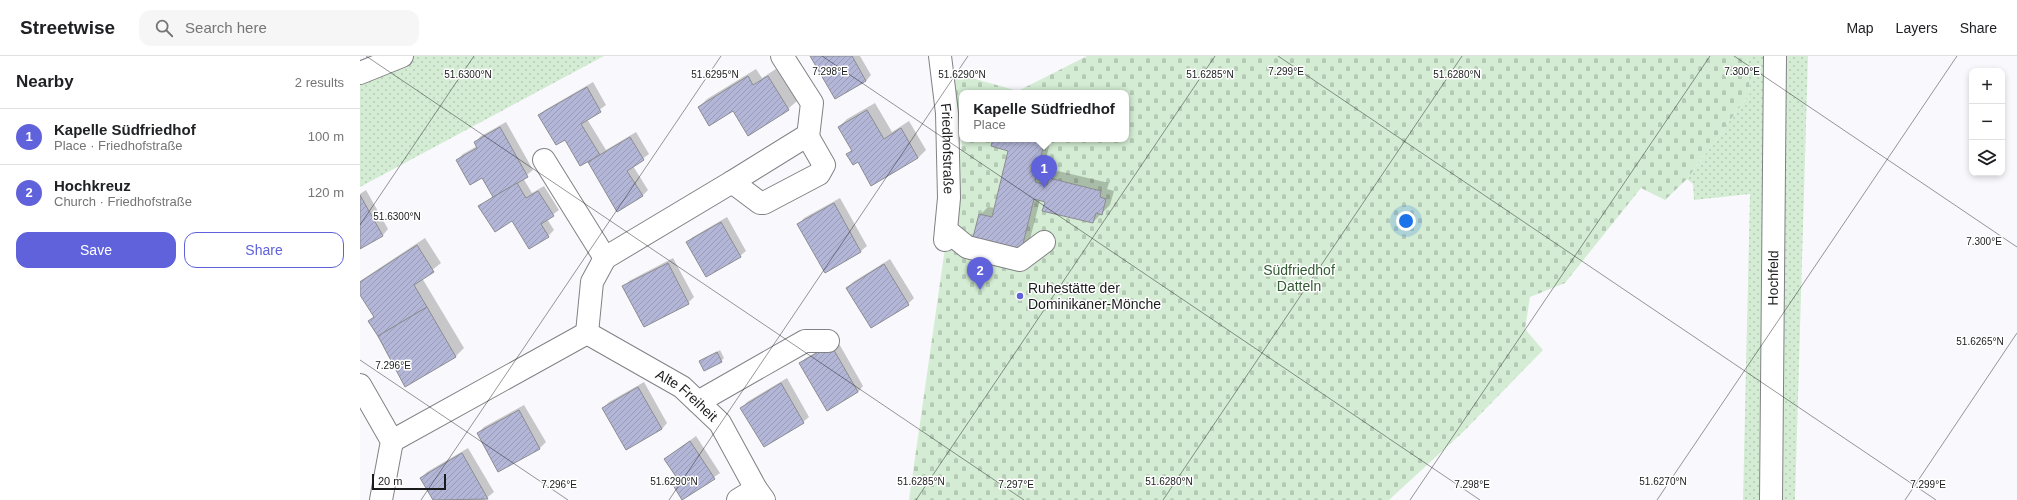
<!DOCTYPE html>
<meta charset="utf-8">
<style>
body{margin:0;font-family:Helvetica,sans-serif;background:#f6f6f6;color:#202124}
.controls{position:absolute;right:12px;top:12px;display:grid;overflow:hidden;border-radius:8px;box-shadow:0 2px 6px #0003}
.controls button{width:36px;height:36px;display:grid;place-items:center;padding:0;border:0;border-bottom:1px solid #e0e0e0;background:#fff;color:#202124;font:20px sans-serif}
.scale{position:absolute;left:12px;bottom:10px;width:74px;box-sizing:border-box;padding-left:4px;border:2px solid #1a1b1c;border-top:0;font-size:11px;line-height:14px;white-space:nowrap;color:#1a1b1c;-webkit-text-stroke:3px #fff;paint-order:stroke}
.you{position:absolute;left:1046px;top:165px;width:14px;height:14px;margin:-10px;border:3px solid #fff;border-radius:50%;background:#1a73e8;box-shadow:0 0 0 6px #1a73e833}
.badge{display:grid;place-items:center;width:26px;height:26px;border-radius:50%;background:#5f62db;color:#fff;font-size:13px;font-weight:700}
.pin{position:absolute;translate:-50% -33px;filter:drop-shadow(0 1px 2px #0008)}
.pin::after{content:'';position:absolute;top:21px;width:14px;height:12px;background:inherit;clip-path:polygon(0 0,100% 0,50% 100%)}
.popup{position:absolute;left:599px;top:34px;width:170px;height:52px;box-sizing:border-box;display:grid;place-content:center;border-radius:8px;background:#fff;filter:drop-shadow(0 1px 3px #0005);font-size:13px;white-space:nowrap;color:#757577}
.popup b{font-size:15px;color:#202124}
.popup::after{content:'';position:absolute;left:50%;top:100%;margin-left:-8px;border:8px solid transparent;border-top-color:#fff}
.list{margin:0;padding:0;list-style:none}
h2{display:flex;justify-content:space-between;align-items:center;height:52px;margin:0;padding:0 16px;font-size:17px}
h2 small{font-size:13px;font-weight:400;color:#757577}
.list li{display:grid;grid-template-columns:26px 1fr auto;gap:12px;align-items:center;box-sizing:border-box;height:56px;padding:0 16px;border-top:1px solid #e0e0e0}
.list b{display:block;font-size:15px;white-space:nowrap}
.list p{margin:0;font-size:13px;white-space:nowrap;color:#757577}
.list em{font-size:13px;font-style:normal;color:#757577}
.actions{display:flex;gap:8px;padding:12px 16px}
.actions a{flex:1;padding:9px 0;border:1px solid #5f62db;border-radius:12px;text-align:center;font-size:14px;color:#5f62db}
.actions .main{background:#5f62db;color:#fff}
.icon{flex:none;width:22px;height:22px;fill:none;stroke:currentColor;stroke-width:2;stroke-linecap:round;stroke-linejoin:round}
.map{position:relative;flex:none;width:1657px;height:444px;overflow:hidden}
header{display:flex;align-items:center;gap:24px;box-sizing:border-box;height:56px;padding:0 20px;background:#fff;border-bottom:1px solid #e0e0e0}
header strong{font-size:19px}
nav{display:flex;gap:22px;margin-inline-start:auto;font-size:14px}
.search{width:280px;height:36px;background:#f6f6f6;display:flex;align-items:center;gap:10px;box-sizing:border-box;padding:0 14px;border-radius:12px;color:#757577;font-size:15px}
main{display:flex}
aside{flex:1;background:#fff}
.map>svg:first-child{display:block}
</style>
<header>
<strong>Streetwise</strong>
<div class="search"><svg class="icon" aria-label="search" viewBox="0 0 24 24"><circle cx="10" cy="10" r="6"/><path d="M15 15l6 6"/></svg>Search here</div>
<nav><a>Map</a><a>Layers</a><a>Share</a></nav>
</header>
<main>
<aside>
<h2>Nearby<small>2 results</small></h2>
<ul class="list">
<li><span class="badge">1</span><div><b>Kapelle Südfriedhof</b><p>Place · Friedhofstraße</p></div><em>100 m</em></li>
<li><span class="badge">2</span><div><b>Hochkreuz</b><p>Church · Friedhofstraße</p></div><em>120 m</em></li>
</ul>
<div class="actions"><a class="main">Save</a><a>Share</a></div>
</aside>
<div class="map">
<svg width="1657" height="444" viewBox="0 0 1657 444">
<defs>
<pattern id="grass-dots" width="8" height="8" patternUnits="userSpaceOnUse"><rect width="8" height="8" fill="#d3ecd3"/><path d="M2 2h.1M6 6h.1" fill="none" stroke="#b5cab5" stroke-width="1.8" stroke-linecap="round"/></pattern>
<pattern id="cemetery-stones" width="16" height="16" patternUnits="userSpaceOnUse"><rect width="16" height="16" fill="#d3ecd3"/><path d="M2 7V4a2 2 0 0 1 4 0v3zM10 15v-3a2 2 0 0 1 4 0v3z" fill="#b5cab5"/></pattern>
<pattern id="building-hatch" width="6" height="6" patternUnits="userSpaceOnUse"><rect width="6" height="6" fill="#b3b6d7"/><path d="M-1 1l2-2M0 6l6-6M5 7l2-2" fill="none" stroke="#999cb8"/></pattern>
</defs>
<rect width="100%" height="100%" fill="#f9f9fd"/>
<g fill="url(#grass-dots)">
<path d="M49 0H244L0 131V23Z"/>
<path d="M1387 0H1448L1435 444H1383L1390 138 1334 144 1333 128 1327 123 1390 37Z"/>
</g>
<path fill="url(#cemetery-stones)" fill-rule="evenodd" d="M727 0H1387L1390 37 1327 123 1305 144 1281 132 1205 227 1170 241 1165 273 1183 294 1104 375 1029 444H549L586 185 589 142 602 88 594 17 658 35ZM602 37H766V83H602Z"/>
<g fill="#0003">
<path d="M451 0H500L511 19 506 25Z"/>
<path d="M396 13 402 22 416 13 437 45 428 53 339 51 347 43Z"/>
<path d="M233 26 246 49 227 63 246 94 276 76 289 98 273 110 288 134 282 140 258 154 228 105 180 60 185 54Z"/>
<path d="M515 47 532 76 549 65 566 94 558 102 498 105 488 98 492 93 479 71 487 63Z"/>
<path d="M146 66 173 114 163 122 172 137 184 130 199 154 187 163 194 174 188 180 120 150 133 140 122 121 97 104 103 98 117 90 115 86 121 80Z"/>
<path d="M634 83H691L682 118 693 120 698 115 749 127 747 133 754 135 750 149 733 166 680 144 669 187 661 195 620 159 628 151 635 152 649 94Z"/>
<path d="M6 134 28 173 23 179 0 192V138Z"/>
<path d="M480 142 507 190 501 195 466 215 439 168 444 162Z"/>
<path d="M367 161 386 195 380 200 327 186 333 181Z"/>
<path d="M65 182 81 207 62 222 104 292 96 300 46 329 9 266 15 260 0 237V225Z"/>
<path d="M313 202 334 241 328 247 264 231 269 225Z"/>
<path d="M530 203 554 242 548 248 487 232 493 226Z"/>
<path d="M477 284 503 330 498 336 467 354 440 308 446 302Z"/>
<path d="M360 294 364 302 361 305H340Z"/>
<path d="M427 322 449 361 443 366 382 352 387 346Z"/>
<path d="M284 326 307 367 302 373 266 393 243 352 249 346Z"/>
<path d="M164 349 186 386 180 392 139 415 118 377 124 371Z"/>
<path d="M336 380 360 417 323 443 314 429 319 424 305 403Z"/>
<path d="M108 392 134 436 124 444H74L61 422 67 416Z"/>
</g>
<g fill="url(#building-hatch)" stroke="#8c8d91">
<path d="M450 0H492L506 25 475 43Z"/>
<path d="M388 20 393 29 408 20 429 54 388 80 373 55 349 70 338 51Z"/>
<path d="M227 31 241 56 221 68 240 99 220 110 205 84 196 89 178 59Z"/>
<path d="M507 54 524 83 541 72 558 102 511 130 498 106 493 109 486 98 492 95 478 71Z"/>
<path d="M140 71 168 121 133 141 122 122 110 129 96 104 117 92 114 86Z"/>
<path d="M270 81 284 104 267 115 283 140 257 156 228 106Z"/>
<path d="M633 83H685L675 126 687 129 689 122 741 135 740 141 746 143 742 159 736 157 733 167 682 155 685 146 674 143 661 196 612 185 619 158 632 161 648 95 631 90Z"/>
<path d="M157 127 166 142 178 135 194 160 181 168 189 181 169 193 152 165 135 176 118 150Z"/>
<path d="M0 139 23 180 0 193Z"/>
<path d="M474 147 501 196 465 217 437 168Z"/>
<path d="M361 166 381 201 346 221 326 186Z"/>
<path d="M57 189 74 216 54 229 67 251 18 280 8 265 14 261 0 239V226Z"/>
<path d="M308 207 329 248 284 271 262 230Z"/>
<path d="M524 208 549 249 511 272 486 232Z"/>
<path d="M67 251 96 301 45 331 18 280Z"/>
<path d="M471 289 498 336 467 355 439 307Z"/>
<path d="M357 296 362 306 344 315 339 305Z"/>
<path d="M421 327 444 367 404 391 380 352Z"/>
<path d="M278 331 302 373 266 394 242 352Z"/>
<path d="M159 354 180 393 138 416 117 377Z"/>
<path d="M330 385 355 423 322 444 313 429 319 425 304 403Z"/>
<path d="M102 397 128 443 73 444 60 422Z"/>
</g>
<g fill="none" stroke-linecap="round" stroke-linejoin="round">
<g stroke="#828286" stroke-width="24">
<g id="minor">
<path d="M422 0 452 47 448 81"/>
<path id="s1" d="M580 0 587 57 589 142 585 184"/>
<path d="M0 17 42 0"/>
<path d="M448 81 464 109 459 118 404 147H400L372 126 443 82Z"/>
<path d="M184 104 245 202"/>
<path d="M586 174 607 191 660 204 684 186"/>
<path id="s2" d="M227 277 322 331 360 367 396 433"/>
<path d="M227 277 232 226 245 202 372 126"/>
<path d="M0 329 32 385 21 444"/>
<path d="M338 346 445 285H468"/>
<path d="M32 385 227 277"/>
<path d="M378 444 396 433 404 444"/>
<path id="s3" d="M1411 444 1415 0"/>
</g>
</g>
<use href="#minor" stroke="#fff" stroke-width="22"/>
</g>
<path fill="none" stroke="#1a1b1c" stroke-width="1" stroke-opacity="0.45" d="M6 0 664 444M462 0 1120 444M918 0 1576 444M1374 0 1657 191M0 169 114 0M0 304 208 444M61 444 361 0M309 444 608 0M556 444 855 0M803 444 1102 0M1050 444 1350 0M1297 444 1597 0M1545 444 1657 277"/>
<circle fill="#5f62db" stroke="#fff" stroke-width="1.5" cx="660" cy="240" r="4"/>
<g text-anchor="middle" dominant-baseline="central" stroke-width="3" stroke-linejoin="round" paint-order="stroke">
<g font-size="14" fill="#1a1b1c" stroke="#fff">
<text stroke="none"><textPath href="#s1" startOffset="93">Friedhofstraße</textPath></text>
<text stroke="none"><textPath href="#s3" startOffset="222">Hochfeld</textPath></text>
<text stroke="none"><textPath href="#s2" startOffset="118">Alte Freiheit</textPath></text>
</g>
<g font-size="14" fill="#325a33" stroke="#fff">
<text x="939" y="214">Südfriedhof<tspan x="939" dy="16">Datteln</tspan></text>
</g>
<g font-size="14" fill="#1a1b1c" stroke="#fff" text-anchor="start">
<text x="668" y="232">Ruhestätte der<tspan x="668" dy="16">Dominikaner-Mönche</tspan></text>
</g>
</g>
<g font-size="10" text-anchor="middle" fill="#1a1b1c" stroke="#fff" stroke-width="3" stroke-linejoin="round" paint-order="stroke">
<text x="470" y="19">7.298°E</text>
<text x="926" y="19">7.299°E</text>
<text x="1382" y="19">7.300°E</text>
<text x="108" y="22">51.6300°N</text>
<text x="355" y="22">51.6295°N</text>
<text x="602" y="22">51.6290°N</text>
<text x="850" y="22">51.6285°N</text>
<text x="1097" y="22">51.6280°N</text>
<text x="37" y="164">51.6300°N</text>
<text x="1624" y="189">7.300°E</text>
<text x="1620" y="289">51.6265°N</text>
<text x="33" y="313">7.296°E</text>
<text x="314" y="429">51.6290°N</text>
<text x="561" y="429">51.6285°N</text>
<text x="809" y="429">51.6280°N</text>
<text x="1303" y="429">51.6270°N</text>
<text x="199" y="432">7.296°E</text>
<text x="656" y="432">7.297°E</text>
<text x="1112" y="432">7.298°E</text>
<text x="1568" y="432">7.299°E</text>
</g>
</svg>
<div class="controls">
<button>+</button>
<button>−</button>
<button><svg class="icon" aria-label="layers" viewBox="0 0 24 24"><path d="M12 4l9 5-9 5-9-5zM3 14l9 5 9-5"/></svg></button>
</div>
<div class="scale">20 m</div>
<div class="you"></div>
<div class="pin badge" style="left:684px;top:132px">1</div>
<div class="popup"><b>Kapelle Südfriedhof</b>Place</div>
<div class="pin badge" style="left:620px;top:234px">2</div>
</div>
</main>
